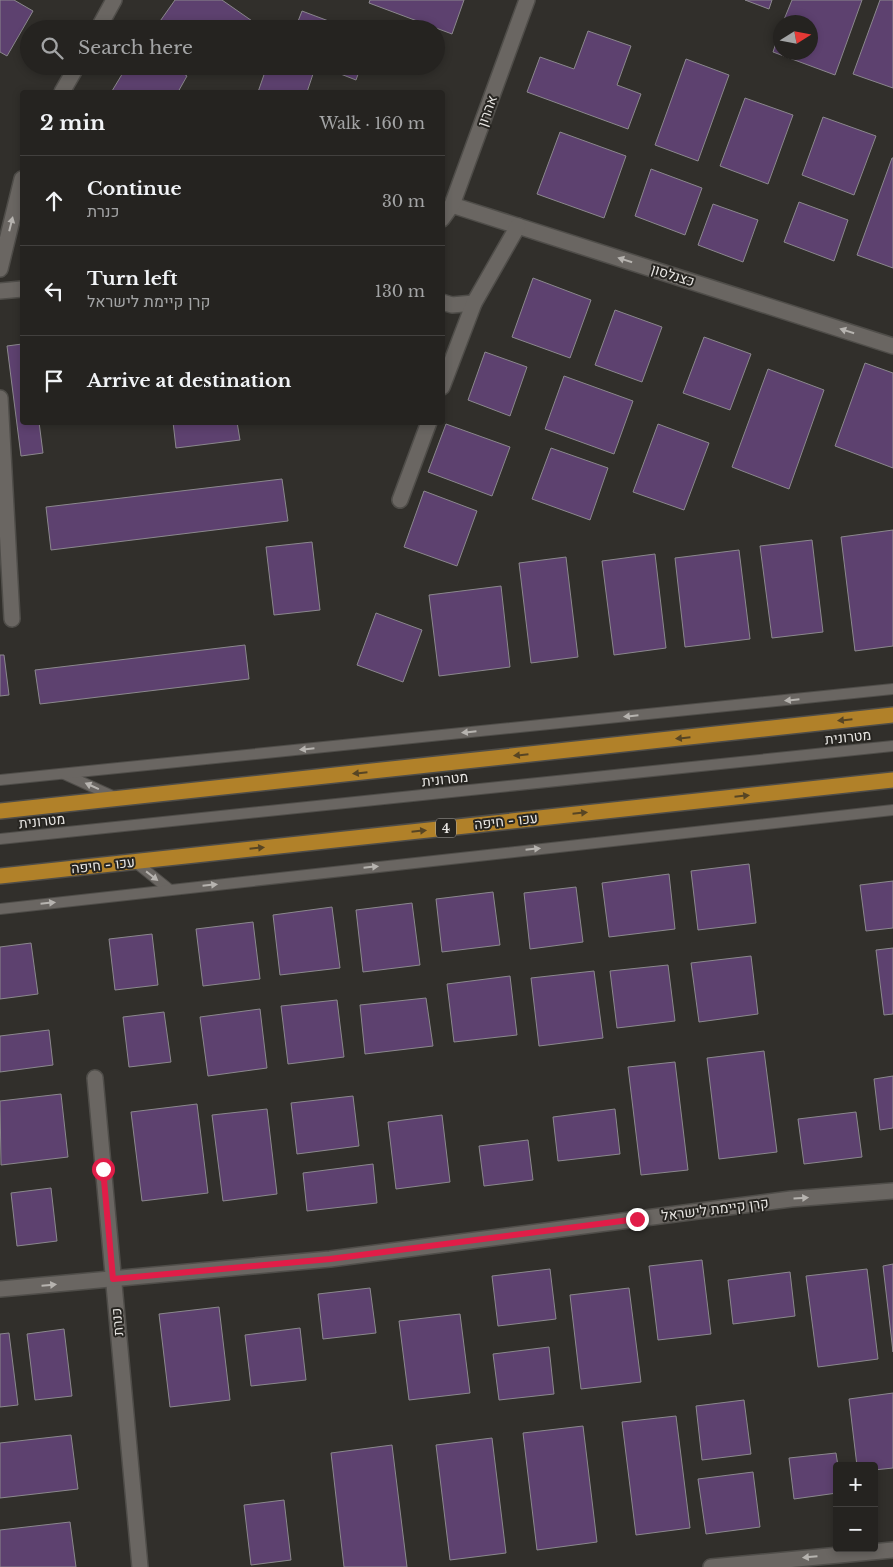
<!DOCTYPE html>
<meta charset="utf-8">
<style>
body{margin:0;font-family:"Libre Baskerville",Heebo,serif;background:#312f2d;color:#f1f3f6}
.controls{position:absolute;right:15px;bottom:15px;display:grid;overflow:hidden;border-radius:5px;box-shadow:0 2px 8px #0003}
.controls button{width:45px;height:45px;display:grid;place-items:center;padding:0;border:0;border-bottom:1px solid #42403e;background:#252320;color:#f1f3f6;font:25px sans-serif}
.compass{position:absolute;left:773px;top:15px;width:45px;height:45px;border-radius:50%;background:#252320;box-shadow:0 2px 8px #0003;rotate:79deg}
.stop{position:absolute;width:15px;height:15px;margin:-11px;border:4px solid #e11d48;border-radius:50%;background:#fff}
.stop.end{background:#e11d48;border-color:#fff;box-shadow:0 1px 5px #0008}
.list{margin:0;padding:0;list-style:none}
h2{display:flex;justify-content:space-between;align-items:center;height:65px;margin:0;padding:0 20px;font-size:21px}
h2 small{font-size:16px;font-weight:400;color:#a3a4a5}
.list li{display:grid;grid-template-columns:32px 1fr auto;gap:15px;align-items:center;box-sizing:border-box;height:90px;padding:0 20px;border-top:1px solid #42403e}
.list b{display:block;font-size:19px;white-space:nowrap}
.list p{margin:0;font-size:16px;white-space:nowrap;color:#a3a4a5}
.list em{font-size:16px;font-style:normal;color:#a3a4a5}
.icon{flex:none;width:28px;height:28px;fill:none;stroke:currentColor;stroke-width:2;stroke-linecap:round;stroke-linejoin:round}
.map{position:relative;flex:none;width:893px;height:1567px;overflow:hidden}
.search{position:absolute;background:#252320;box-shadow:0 2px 8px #0003;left:20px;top:20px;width:425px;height:55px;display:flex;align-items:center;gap:12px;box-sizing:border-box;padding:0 18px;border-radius:28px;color:#a3a4a5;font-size:19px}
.panel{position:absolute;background:#252320;box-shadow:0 2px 8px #0003;left:20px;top:90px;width:425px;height:335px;border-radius:5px}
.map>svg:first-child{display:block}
</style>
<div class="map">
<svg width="893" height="1567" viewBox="0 0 893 1567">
<rect width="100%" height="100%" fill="#312f2b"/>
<g fill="#5d416f" stroke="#8b888d">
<path d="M0 0H14L33 11 7 56 0 52Z"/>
<path d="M175 0H222L255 23 252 29H165L158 24Z"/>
<path d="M370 0H464L452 34 369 3Z"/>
<path d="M745 0H772L769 9Z"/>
<path d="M792 0H862L835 75 773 52 780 31V52H810V22H783Z"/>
<path d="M880 0H893V88L853 74Z"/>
<path d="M302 11 350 29H295Z"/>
<path d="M588 31 631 46 617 85 641 94 628 129 527 92 540 57 574 69Z"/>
<path d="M686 59 729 75 698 161 655 145Z"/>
<path d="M127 66H171L187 76 178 92H114L112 91Z"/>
<path d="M267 66H290L313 74 307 92H258Z"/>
<path d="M320 66H361L356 80Z"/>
<path d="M745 98 793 115 768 184 720 166Z"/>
<path d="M823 117 876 136 854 195 802 175Z"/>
<path d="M560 132 626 156 604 218 537 194Z"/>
<path d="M892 158H893V268L857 255Z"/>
<path d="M651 169 702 188 685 235 635 216Z"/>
<path d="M799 202 848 220 834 261 784 242Z"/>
<path d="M713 204 758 220 743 262 698 245Z"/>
<path d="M533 278 591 300 570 358 512 337Z"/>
<path d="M615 310 662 327 642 382 595 365Z"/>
<path d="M704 337 751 354 730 410 683 393Z"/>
<path d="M22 344V422H39L43 453 21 456 7 346Z"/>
<path d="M485 352 527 367 510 416 468 400Z"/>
<path d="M865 363 893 373V468L835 446Z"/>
<path d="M768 369 824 390 789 489 732 467Z"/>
<path d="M564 376 633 401 614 454 545 429Z"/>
<path d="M173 422H237L240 440 176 448Z"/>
<path d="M446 424 510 447 492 496 428 472Z"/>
<path d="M658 424 709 443 684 510 633 492Z"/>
<path d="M551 448 608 468 590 520 532 499Z"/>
<path d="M282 479 288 521 51 550 46 507Z"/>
<path d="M424 491 477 511 457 566 404 547Z"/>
<path d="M893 530V646L855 651 841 537Z"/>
<path d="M812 540 823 632 772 638 760 546Z"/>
<path d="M312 542 320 610 274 615 266 547Z"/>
<path d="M739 550 750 639 685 647 675 558Z"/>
<path d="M655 554 666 648 614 655 602 561Z"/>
<path d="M566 557 578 657 531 663 519 563Z"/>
<path d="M501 586 510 667 439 676 429 595Z"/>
<path d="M376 613 422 630 403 682 357 665Z"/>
<path d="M245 645 249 679 40 704 35 670Z"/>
<path d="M0 655H4L9 695 0 696Z"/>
<path d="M749 864 756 923 698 930 691 871Z"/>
<path d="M669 874 675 929 609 937 602 883Z"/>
<path d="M893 881V928L866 931 860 885Z"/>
<path d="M576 887 583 942 530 949 524 893Z"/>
<path d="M493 892 500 945 442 952 436 899Z"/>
<path d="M412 903 420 965 363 972 356 910Z"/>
<path d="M332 907 340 968 280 975 273 915Z"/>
<path d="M253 922 260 979 203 986 196 929Z"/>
<path d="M152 934 158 985 115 990 109 939Z"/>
<path d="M31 943 38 994 0 999V947Z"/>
<path d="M893 948V1014L884 1015 876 950Z"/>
<path d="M751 956 758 1014 699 1022 691 963Z"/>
<path d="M668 965 675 1021 617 1028 610 971Z"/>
<path d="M594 971 603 1038 539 1046 531 978Z"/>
<path d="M510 976 517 1035 454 1042 447 984Z"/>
<path d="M426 998 433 1046 365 1054 360 1005Z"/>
<path d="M337 1000 344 1057 288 1064 281 1006Z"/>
<path d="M260 1009 267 1068 208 1076 200 1017Z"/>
<path d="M164 1012 171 1062 129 1067 123 1017Z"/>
<path d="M49 1030 53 1065 0 1072V1036Z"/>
<path d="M764 1051 777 1152 719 1159 707 1058Z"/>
<path d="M675 1062 688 1170 641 1175 628 1067Z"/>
<path d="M893 1076V1128L880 1130 874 1079Z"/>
<path d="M61 1094 68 1157 1 1165 0 1101Z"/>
<path d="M353 1096 359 1146 297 1154 291 1103Z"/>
<path d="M197 1104 208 1193 142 1201 131 1112Z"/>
<path d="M267 1109 277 1194 223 1201 212 1115Z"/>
<path d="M615 1109 620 1154 558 1161 553 1117Z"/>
<path d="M856 1112 862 1157 804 1164 798 1119Z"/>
<path d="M442 1115 450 1182 396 1189 388 1122Z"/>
<path d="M528 1140 533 1180 484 1186 479 1146Z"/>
<path d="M373 1164 377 1203 307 1211 303 1173Z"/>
<path d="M51 1188 57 1241 17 1246 11 1193Z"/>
<path d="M702 1260 711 1334 658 1340 649 1266Z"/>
<path d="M893 1264V1352L883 1266Z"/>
<path d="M550 1269 556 1319 498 1326 492 1276Z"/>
<path d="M867 1269 878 1359 818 1367 806 1276Z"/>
<path d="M790 1272 795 1316 733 1324 728 1280Z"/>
<path d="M370 1288 376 1333 323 1339 318 1294Z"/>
<path d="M629 1288 641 1382 581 1389 570 1295Z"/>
<path d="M219 1307 230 1400 170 1407 159 1314Z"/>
<path d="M460 1314 470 1393 409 1400 399 1321Z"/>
<path d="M300 1328 306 1380 251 1386 245 1335Z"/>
<path d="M64 1329 72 1396 35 1400 27 1334Z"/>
<path d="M9 1333 18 1405 0 1407V1334Z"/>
<path d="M549 1347 554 1394 499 1400 493 1354Z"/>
<path d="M893 1393V1468L874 1470V1466H857L849 1399Z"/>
<path d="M744 1400 751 1454 702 1460 696 1406Z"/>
<path d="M676 1416 690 1528 636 1535 622 1422Z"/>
<path d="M583 1426 597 1542 537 1550 523 1433Z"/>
<path d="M71 1435 78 1489 0 1498V1443Z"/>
<path d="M492 1438 506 1553 450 1560 436 1445Z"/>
<path d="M392 1445 407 1567H344L331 1453Z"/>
<path d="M836 1453 838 1466 837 1493 794 1499 789 1458Z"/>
<path d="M753 1472 760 1527 706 1534 698 1479Z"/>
<path d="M284 1500 291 1560 251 1565 244 1505Z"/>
<path d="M70 1522 76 1567H0V1530Z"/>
</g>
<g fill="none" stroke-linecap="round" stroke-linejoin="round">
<g stroke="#4f4d49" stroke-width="12">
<g id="service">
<path d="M64 774 117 798"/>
<path d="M0 780 893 689"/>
<path d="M0 839 893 746"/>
<path d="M134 861 170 890"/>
<path d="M0 909 893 810"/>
</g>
</g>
<g stroke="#4f4d49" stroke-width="18">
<g id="minor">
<path d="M98 29 114 0"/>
<path d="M62 92 77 66"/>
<path d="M452 205 893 346"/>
<path d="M0 269 22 179"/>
<path d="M442 302 452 305 474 303"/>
<path d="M442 387 474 303 518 226"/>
<path d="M0 398 12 619"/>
<path d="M400 500 429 422"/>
<path d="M95 1078 140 1567"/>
<path d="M0 1289 330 1259 791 1199 893 1191"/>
<path d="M711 1567 893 1550"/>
</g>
</g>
<g stroke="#4f4d49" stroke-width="18">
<g id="tertiary">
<path d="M442 219 452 205 527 0"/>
<path d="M0 291 22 289"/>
</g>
</g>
<g stroke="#4f4d49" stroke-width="18">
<g id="trunk">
<path d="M0 811 893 715"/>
<path d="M0 876 893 780"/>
</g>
</g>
<use href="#service" stroke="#6a6662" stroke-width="10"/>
<use href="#minor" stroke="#6a6662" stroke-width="15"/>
<use href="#tertiary" stroke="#6a6662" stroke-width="15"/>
<use href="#trunk" stroke="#b18129" stroke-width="15"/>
</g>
<defs><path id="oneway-solid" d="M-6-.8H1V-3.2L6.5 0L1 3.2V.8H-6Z" transform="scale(1.25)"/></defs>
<g fill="#b6b3af">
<use href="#oneway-solid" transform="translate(11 224) rotate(-76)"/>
<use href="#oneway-solid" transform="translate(625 260) rotate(-162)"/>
<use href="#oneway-solid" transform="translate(847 331) rotate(-162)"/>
<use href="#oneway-solid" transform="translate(792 700) rotate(174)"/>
<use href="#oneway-solid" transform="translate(631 716) rotate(174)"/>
<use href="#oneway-solid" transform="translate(469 732) rotate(174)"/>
<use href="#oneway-solid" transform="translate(307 749) rotate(174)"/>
<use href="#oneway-solid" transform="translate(92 786) rotate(-156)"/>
<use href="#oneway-solid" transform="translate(533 849) rotate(-6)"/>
<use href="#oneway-solid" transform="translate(371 867) rotate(-6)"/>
<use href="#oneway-solid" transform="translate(152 876) rotate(38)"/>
<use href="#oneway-solid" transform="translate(210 885) rotate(-6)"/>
<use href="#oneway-solid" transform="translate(48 903) rotate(-6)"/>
<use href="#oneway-solid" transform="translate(801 1198) rotate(-4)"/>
<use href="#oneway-solid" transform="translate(49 1285) rotate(-5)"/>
<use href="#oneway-solid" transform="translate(810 1557) rotate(175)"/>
</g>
<g fill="#574524">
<use href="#oneway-solid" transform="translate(845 720) rotate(174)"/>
<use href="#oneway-solid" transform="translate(683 738) rotate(174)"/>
<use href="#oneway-solid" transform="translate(521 755) rotate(174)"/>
<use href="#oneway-solid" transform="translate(360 773) rotate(174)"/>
<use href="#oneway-solid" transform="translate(742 796) rotate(-6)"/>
<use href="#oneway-solid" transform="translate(580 813) rotate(-6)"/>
<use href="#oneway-solid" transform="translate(419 831) rotate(-6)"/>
<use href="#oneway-solid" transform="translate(257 848) rotate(-6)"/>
</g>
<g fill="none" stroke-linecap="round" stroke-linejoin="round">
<path stroke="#e11d48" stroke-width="6" d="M103 1169 113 1279 330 1259 637 1219"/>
</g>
<g text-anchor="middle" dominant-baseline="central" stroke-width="4" stroke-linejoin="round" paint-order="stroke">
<rect fill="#272521" stroke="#aeaca9" stroke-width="1" x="436" y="818.5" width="20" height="19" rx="4"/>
<g font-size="12" font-weight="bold" fill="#e8e6e3">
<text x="446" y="828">4</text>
</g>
<g font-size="14" fill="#e8e6e3" stroke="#272521">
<text transform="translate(487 111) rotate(-70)">אהרון</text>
<text transform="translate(673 275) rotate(18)">כצנלסון</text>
<text transform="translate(848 737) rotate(-6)">מטרונית</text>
<text transform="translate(445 779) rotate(-6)">מטרונית</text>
<text transform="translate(42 821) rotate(-6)">מטרונית</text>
<text transform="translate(506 821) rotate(-6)">עכו - חיפה</text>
<text transform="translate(103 865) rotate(-6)">עכו - חיפה</text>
<text transform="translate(715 1209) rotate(-7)">קרן קיימת לישראל</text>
<text transform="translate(117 1322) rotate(-95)">כנרת</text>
</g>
</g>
</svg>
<div class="controls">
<button>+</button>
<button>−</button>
</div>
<svg class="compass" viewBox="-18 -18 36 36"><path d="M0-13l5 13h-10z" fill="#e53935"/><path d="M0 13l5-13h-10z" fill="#a3a4a5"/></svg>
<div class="stop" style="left:103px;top:1169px"></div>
<div class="stop end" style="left:637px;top:1219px"></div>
<div class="search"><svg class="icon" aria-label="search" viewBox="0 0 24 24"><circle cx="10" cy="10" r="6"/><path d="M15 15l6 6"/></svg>Search here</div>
<section class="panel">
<h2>2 min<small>Walk · 160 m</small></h2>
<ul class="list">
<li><svg class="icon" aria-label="ahead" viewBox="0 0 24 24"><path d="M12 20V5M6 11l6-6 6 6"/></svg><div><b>Continue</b><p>כנרת</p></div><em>30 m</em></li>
<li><svg class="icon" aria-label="left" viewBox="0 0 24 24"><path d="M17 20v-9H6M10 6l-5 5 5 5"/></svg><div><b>Turn left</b><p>קרן קיימת לישראל</p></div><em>130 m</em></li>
<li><svg class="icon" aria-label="arrive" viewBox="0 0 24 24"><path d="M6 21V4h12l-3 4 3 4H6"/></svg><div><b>Arrive at destination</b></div></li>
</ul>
</section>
</div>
